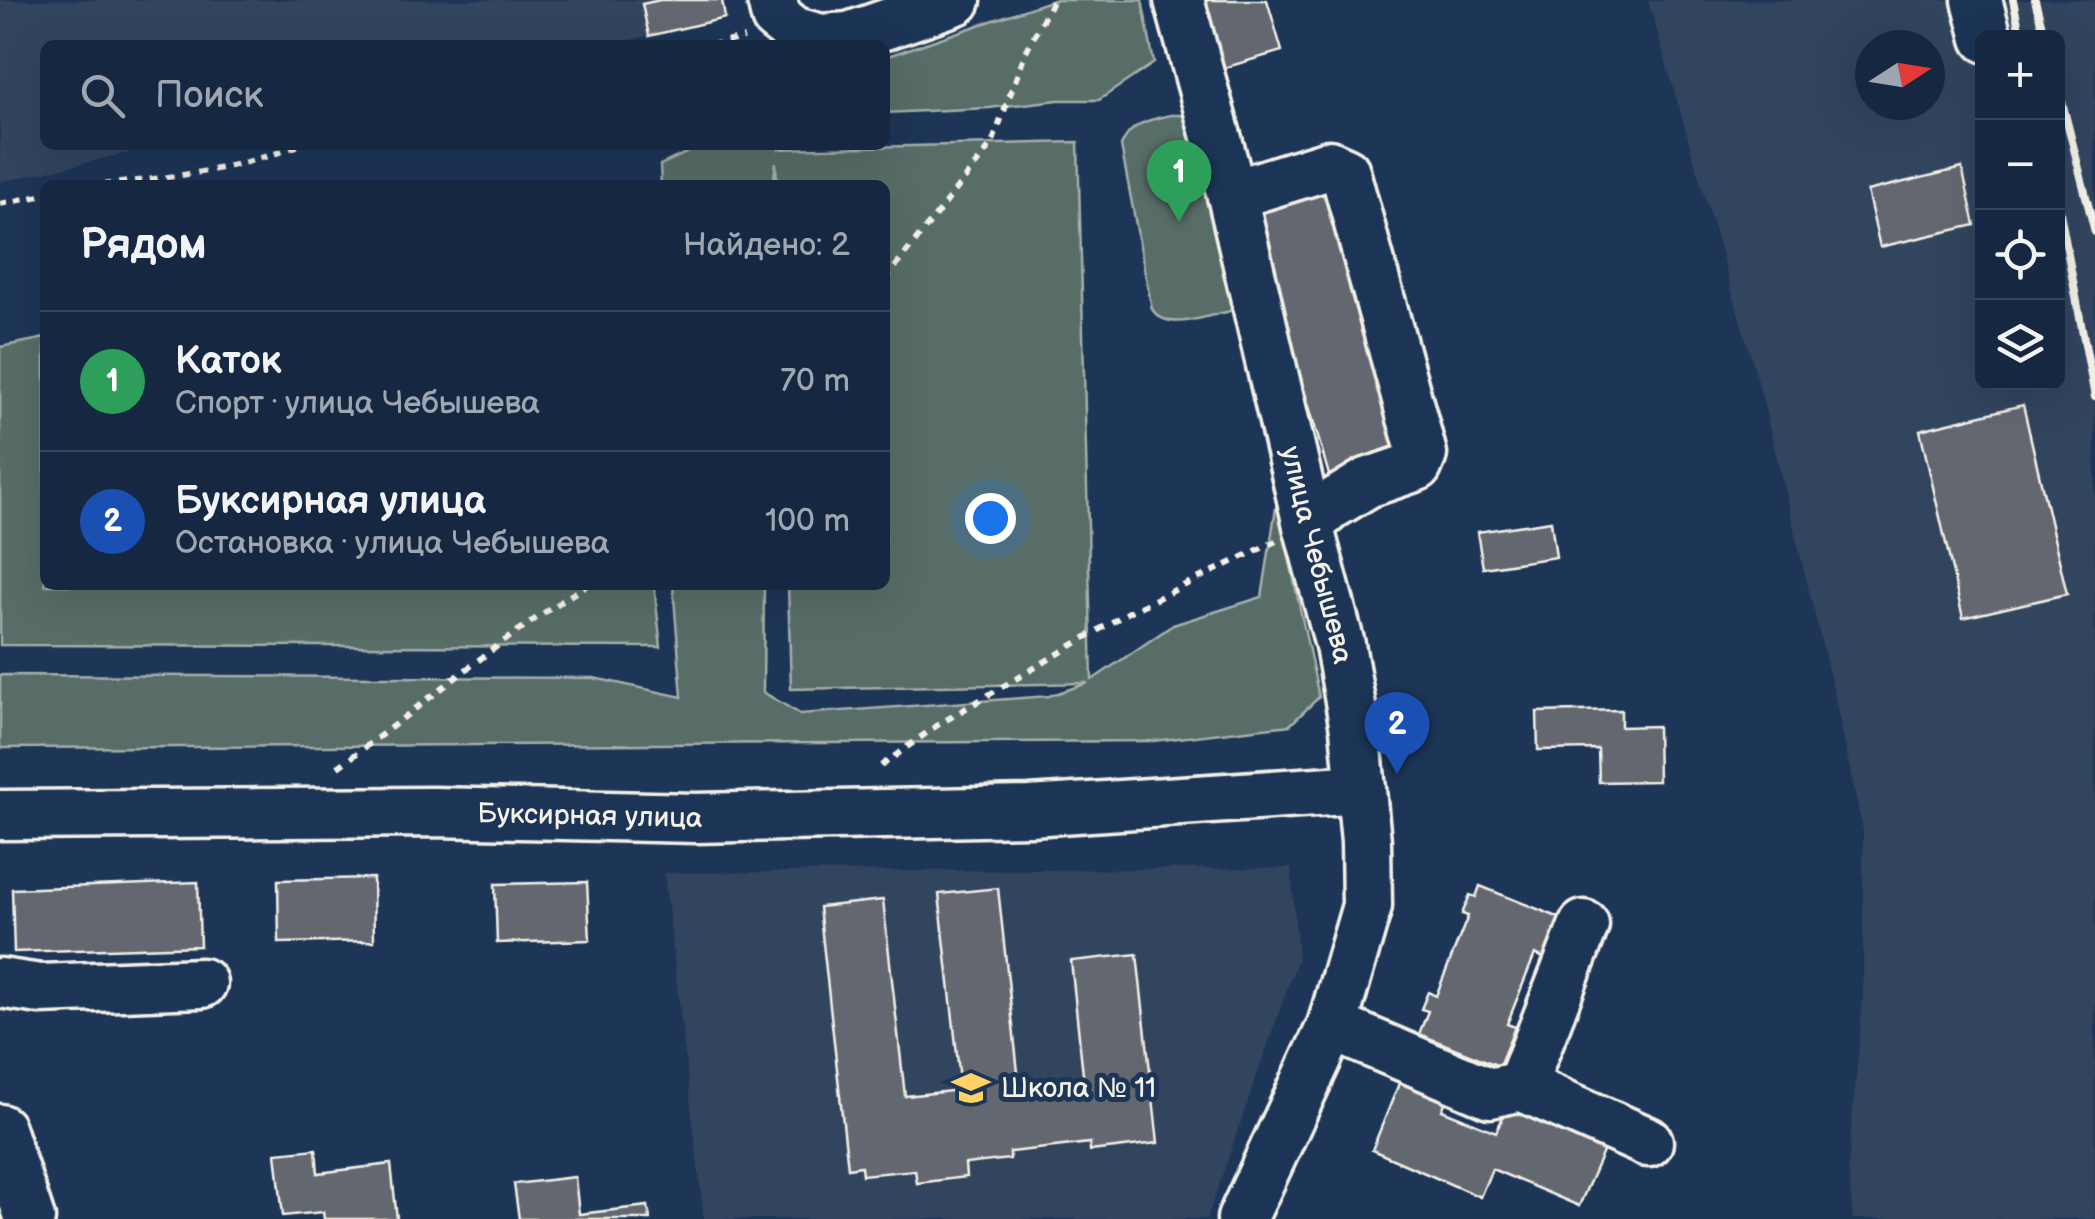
<!DOCTYPE html>
<html lang="ru">
<meta charset="utf-8">
<style>
body{margin:0;font-family:"Balsamiq Sans",sans-serif;background:#23344c;color:#f1f3f6}
.controls{position:absolute;right:30px;top:30px;display:grid;overflow:hidden;border-radius:15px;box-shadow:0 10px 40px #0002}
.controls button{width:90px;height:90px;display:grid;place-items:center;padding:0;border:0;border-bottom:2px solid #35445a;background:#162841;color:#f1f3f6;font:50px sans-serif}
.compass{position:absolute;left:1855px;top:30px;width:90px;height:90px;border-radius:50%;background:#162841;box-shadow:0 10px 40px #0002;rotate:78deg}
.you{position:absolute;left:990px;top:518px;width:35px;height:35px;margin:-25px;border:8px solid #fff;border-radius:50%;background:#1a73e8;box-shadow:0 0 0 15px #1a73e833}
.badge{display:grid;place-items:center;width:65px;height:65px;border-radius:50%;background:#ffd166;color:#fff;font-size:32px;font-weight:700}
.pin{position:absolute;translate:-50% -82px;filter:drop-shadow(0 2px 5px #0008)}
.pin::after{content:'';position:absolute;top:52px;width:35px;height:30px;background:inherit;clip-path:polygon(0 0,100% 0,50% 100%)}
.list{margin:0;padding:0;list-style:none}
h2{display:flex;justify-content:space-between;align-items:center;height:130px;margin:0;padding:0 40px;font-size:42px}
h2 small{font-size:32px;font-weight:400;color:#9ea6b1}
.list li{display:grid;grid-template-columns:65px 1fr auto;gap:30px;align-items:center;box-sizing:border-box;height:140px;padding:0 40px;border-top:2px solid #35445a}
.list b{display:block;font-size:38px;white-space:nowrap}
.list p{margin:0;font-size:32px;white-space:nowrap;color:#9ea6b1}
.list em{font-size:32px;font-style:normal;color:#9ea6b1}
.icon{flex:none;width:55px;height:55px;fill:none;stroke:currentColor;stroke-width:2;stroke-linecap:round;stroke-linejoin:round}
.map{position:relative;flex:none;width:2095px;height:1219px;overflow:hidden}
.search{position:absolute;background:#162841;box-shadow:0 10px 40px #0002;left:40px;top:40px;width:850px;height:110px;display:flex;align-items:center;gap:25px;box-sizing:border-box;padding:0 35px;border-radius:15px;color:#9ea6b1;font-size:38px}
.panel{position:absolute;background:#162841;box-shadow:0 10px 40px #0002;left:40px;top:180px;width:850px;height:410px;border-radius:15px}
.map>svg:first-child{display:block}
</style>
<div class="map">
<svg width="2095" height="1219" viewBox="0 0 2095 1219">
<rect width="100%" height="100%" fill="#1d3557"/>
<filter id="ink" filterUnits="userSpaceOnUse"><feTurbulence type="fractalNoise" baseFrequency=".01" numOctaves="2"/><feDisplacementMap in="SourceGraphic" scale="20" xChannelSelector="R" yChannelSelector="G"/><feConvolveMatrix kernelMatrix="1 2 1 2 8 2 1 2 1" color-interpolation-filters="sRGB"/></filter>
<g filter="url(#ink)">
<g fill="#32445e" fill-rule="evenodd">
<path d="M0 0H722L725 18 608 45H45V145H164L0 182Z"/>
<path d="M1648 0H2095V1219H1853L1848 1167 1863 998V831L1835 698 1758 381ZM1982 38H2058V382H1982ZM1870 45H1930V105H1870Z"/>
<path d="M1291 868 1298 958 1207 1219H704L664 873Z"/>
</g>
<g fill="#586d68" stroke="#a6afa8" stroke-width="2.5">
<path d="M1053 0H1142L1154 63 1099 100H1058L989 108 885 113V57Z"/>
<path d="M1171 115H1181L1191 119 1237 301 1232 310 1227 312C1204 316 1167 333 1152 309L1121 146C1130 123 1148 120 1171 115Z"/>
<path d="M1078 142 1092 680 1173 625 1262 597 1277 501 1319 697 1290 725 1153 741 0 748V675L594 678 682 697 673 585H764L763 692 800 714 1049 696 1088 683 791 689 788 585H885V185H777L776 162 773 185H661L660 165 703 145H787L781 149Z"/>
<path d="M45 338V585H654L661 647 0 645V347Z"/>
</g>
<g fill="#64686f" stroke="#f4f1e8" stroke-width="2.5">
<path d="M660 0H722L725 18 649 36 642 4Z"/>
<path d="M1200 0H1267L1282 51 1220 69Z"/>
<path d="M1962 168 1975 225 1880 247 1867 191Z"/>
<path d="M1331 183 1409 451 1329 475 1251 207Z"/>
<path d="M2023 405 2067 594 1963 618 1920 430Z"/>
<path d="M1551 521 1556 557 1483 568 1477 532Z"/>
<path d="M1621 710V727L1657 726 1658 781 1599 782 1598 749 1538 750 1537 712Z"/>
<path d="M373 878 374 941 279 943 278 880Z"/>
<path d="M198 882 200 946 14 952 12 889Z"/>
<path d="M587 882 590 940 497 943 495 884Z"/>
<path d="M1480 886 1560 918 1544 958 1535 954 1507 1024 1515 1027 1499 1066 1419 1034 1428 1011 1421 1009 1428 992 1436 996 1468 916 1462 914 1470 895 1476 897Z"/>
<path d="M998 888 1020 1091 1084 1084 1071 961 1137 954 1158 1143 1090 1151V1143L1010 1152V1159L965 1164 966 1177 917 1183 915 1170 862 1175 861 1166 848 1168 819 907 883 900 905 1096 961 1090 939 894Z"/>
<path d="M1400 1081 1446 1101 1442 1110 1496 1132 1510 1102 1607 1143 1579 1206 1492 1169 1480 1197 1372 1150Z"/>
<path d="M316 1149 318 1173 391 1164 397 1219H324L323 1212 283 1216 276 1153Z"/>
<path d="M575 1177 579 1214 648 1206 650 1219H519L514 1184Z"/>
</g>
<g fill="none" stroke-linecap="round" stroke-linejoin="round">
<g stroke="#f4f1e8" stroke-width="55">
<g id="minor">
<path d="M772 0 776 17 795 32 821 39 849 37 956 0"/>
<path id="s1" d="M1179 0 1232 195 1308 525 1340 645 1355 729 1366 841 1367 906 1332 1026 1242 1219"/>
<path d="M1977 0 1987 38"/>
<path d="M1232 195 1329 165 1345 172 1422 454 1417 466 1367 483 1331 505 1308 525"/>
<path id="s2" d="M0 815 433 812 696 818 1030 811 1361 789"/>
<path d="M0 983 40 989 202 983"/>
<path d="M1332 1026 1490 1093 1521 1086 1648 1142"/>
<path d="M1521 1086 1584 925"/>
<path d="M0 1129 30 1219"/>
</g>
</g>
<g stroke="#f4f1e8" stroke-width="6" stroke-dasharray="8 8" stroke-linecap="butt">
<path d="M711 45 744 38"/>
<path d="M102 185C172 177 233 171 299 145"/>
<path d="M0 204 45 195"/>
<path d="M885 280 992 144 1026 51 1053 0"/>
<path d="M881 766 936 726 1129 612 1276 541"/>
<path d="M338 767C421 707 499 639 587 585"/>
</g>
<use href="#minor" stroke="#1d3557" stroke-width="48"/>
<g stroke="#f4f1e8" stroke-width="8">
<path d="M2013 0 2021 38"/>
<path d="M2035 0 2045 38"/>
<path d="M2058 86 2095 232"/>
<path d="M2058 202 2095 397"/>
</g>
</g>
</g>
<defs>
<g id="school-bare" transform="scale(3)"><path d="M0-5L7-2L0 1L-7-2ZM-4 1L0 2.5L4 1V4Q0 6-4 4Z" fill="#ffd166" stroke="#1d3557" stroke-width="2.5" paint-order="stroke"/></g>
</defs>
<g fill-rule="evenodd">
<use href="#school-bare" x="971" y="1088"/>
</g>
<g text-anchor="middle" dominant-baseline="central" stroke-width="10" stroke-linejoin="round" paint-order="stroke">
<g font-size="28" fill="#f4f1e8" stroke="#1d3557">
<text stroke="none"><textPath href="#s1" startOffset="572">улица Чебышева</textPath></text>
<text stroke="none"><textPath href="#s2" startOffset="590">Буксирная улица</textPath></text>
</g>
<g font-size="28" fill="#f4f1e8" stroke="#1d3557" text-anchor="start">
<text x="1001" y="1088">Школа № 11</text>
</g>
</g>
</svg>
<div class="controls">
<button>+</button>
<button>−</button>
<button><svg class="icon" aria-label="locate" viewBox="0 0 24 24"><circle cx="12" cy="12" r="6"/><path d="M12 2v4M12 18v4M2 12h4M18 12h4"/></svg></button>
<button><svg class="icon" aria-label="layers" viewBox="0 0 24 24"><path d="M12 4l9 5-9 5-9-5zM3 14l9 5 9-5"/></svg></button>
</div>
<svg class="compass" viewBox="-18 -18 36 36"><path d="M0-13l5 13h-10z" fill="#e53935"/><path d="M0 13l5-13h-10z" fill="#9ea6b1"/></svg>
<div class="you"></div>
<div class="pin badge" style="left:1179px;top:222px;background:#2e9e5b">1</div>
<div class="pin badge" style="left:1397px;top:774px;background:#1a4fb4">2</div>
<div class="search"><svg class="icon" aria-label="search" viewBox="0 0 24 24"><circle cx="10" cy="10" r="6"/><path d="M15 15l6 6"/></svg>Поиск</div>
<section class="panel">
<h2>Рядом<small>Найдено: 2</small></h2>
<ul class="list">
<li><span class="badge" style="background:#2e9e5b">1</span><div><b>Каток</b><p>Спорт · улица Чебышева</p></div><em>70 m</em></li>
<li><span class="badge" style="background:#1a4fb4">2</span><div><b>Буксирная улица</b><p>Остановка · улица Чебышева</p></div><em>100 m</em></li>
</ul>
</section>
</div>
